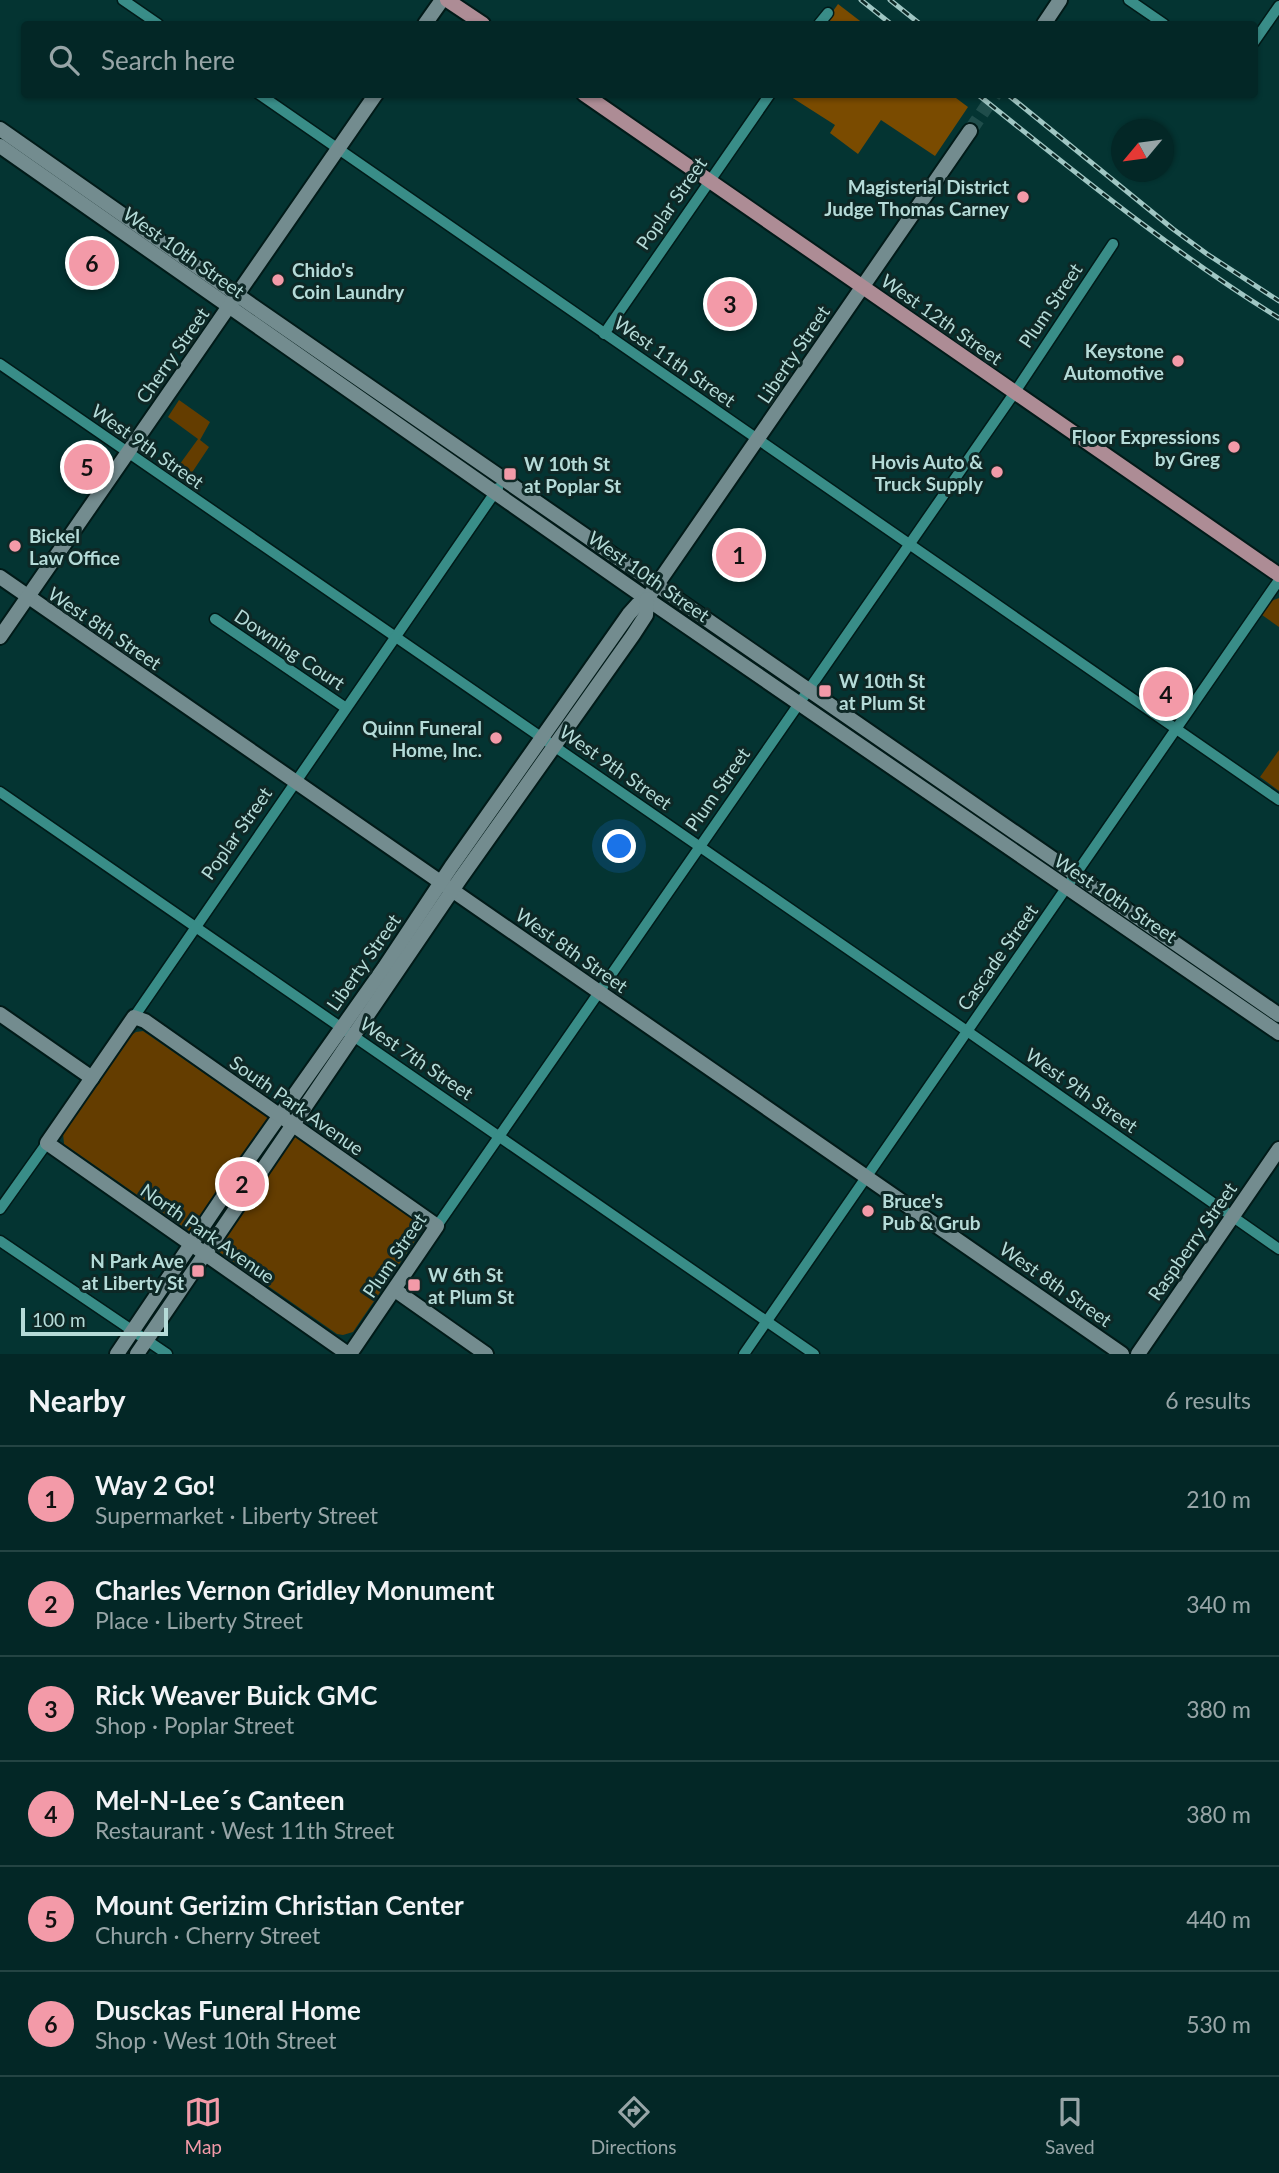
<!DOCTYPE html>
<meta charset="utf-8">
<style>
body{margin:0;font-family:Lato,sans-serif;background:#0d2f2e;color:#f1f3f6}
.compass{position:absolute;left:1111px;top:119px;width:63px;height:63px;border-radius:50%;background:#032726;box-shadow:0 2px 5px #0004;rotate:241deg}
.scale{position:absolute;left:21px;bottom:18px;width:147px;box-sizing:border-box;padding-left:7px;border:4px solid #b5dbd8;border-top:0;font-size:19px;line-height:24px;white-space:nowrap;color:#b5dbd8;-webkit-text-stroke:5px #0e2826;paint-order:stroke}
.you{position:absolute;left:620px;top:847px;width:24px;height:24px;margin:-18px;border:5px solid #fff;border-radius:50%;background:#1a73e8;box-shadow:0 0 0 10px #1a73e833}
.badge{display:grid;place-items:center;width:46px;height:46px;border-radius:50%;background:#f39aa8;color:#111;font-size:23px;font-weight:700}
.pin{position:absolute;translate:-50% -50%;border:4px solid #fff;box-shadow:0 2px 7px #0006}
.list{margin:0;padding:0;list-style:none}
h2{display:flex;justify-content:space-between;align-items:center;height:91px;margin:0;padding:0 28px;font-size:30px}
h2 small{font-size:23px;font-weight:400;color:#97a5a7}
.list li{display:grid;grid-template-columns:46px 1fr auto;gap:21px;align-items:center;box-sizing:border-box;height:105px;padding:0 28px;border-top:2px solid #244443}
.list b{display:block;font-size:26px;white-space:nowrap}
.list p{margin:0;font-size:23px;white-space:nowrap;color:#97a5a7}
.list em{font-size:23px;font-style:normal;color:#97a5a7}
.icon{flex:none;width:38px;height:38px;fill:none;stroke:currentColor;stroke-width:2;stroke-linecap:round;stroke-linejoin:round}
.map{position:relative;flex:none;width:1279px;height:1354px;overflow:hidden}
.search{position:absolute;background:#032726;box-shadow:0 2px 5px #0004;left:21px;right:21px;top:21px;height:77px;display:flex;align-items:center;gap:18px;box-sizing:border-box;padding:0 24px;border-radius:7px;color:#97a5a7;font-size:26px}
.sheet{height:721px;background:#032726}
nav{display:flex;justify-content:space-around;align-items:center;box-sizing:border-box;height:98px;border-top:2px solid #244443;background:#032726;font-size:19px;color:#97a5a7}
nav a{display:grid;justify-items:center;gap:4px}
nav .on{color:#f39aa8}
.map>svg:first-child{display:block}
</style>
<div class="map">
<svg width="1279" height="1354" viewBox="0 0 1279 1354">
<rect width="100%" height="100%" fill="#043432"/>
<g fill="#643d00">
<path d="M179 400 210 422 200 440 209 447 189 477 177 468 198 439 168 417Z"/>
<path d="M1279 598V627L1262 615 1271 601Z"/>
<path d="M1279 750V791L1260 777Z"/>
<path d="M143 1031 418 1221 421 1227 419 1235 353 1332 343 1335 337 1334 64 1144 63 1133 130 1036 136 1032Z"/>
</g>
<g fill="#7a4b00">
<path d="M838 4 864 24H824Z"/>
<path d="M788 95H952L968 107 935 156 881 120 858 154 830 133 835 125Z"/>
</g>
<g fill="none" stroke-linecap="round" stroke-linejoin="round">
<path stroke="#1f4d4b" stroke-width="14" stroke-dasharray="14 7" stroke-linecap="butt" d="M970 131 995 94"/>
<g stroke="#011a18" stroke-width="13">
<g id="street">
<path d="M123 0 158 24"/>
<path d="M1129 0 1164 24"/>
<path d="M819 24 828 13"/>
<path d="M1254 42 1279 6"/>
<path d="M259 94 1279 800"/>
<path d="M604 334 770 94"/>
<path d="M0 364 967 1031 1279 1249"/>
<path d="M215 619 346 708"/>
<path d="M0 792 814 1354"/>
<path d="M134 1017 498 488"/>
<path d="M0 1209 47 1143"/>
<path d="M437 1226 1015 392 1113 244"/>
<path d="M0 1241 167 1354"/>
<path d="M744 1354 1279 580"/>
</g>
</g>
<g stroke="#011a18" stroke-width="18">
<g id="secondary">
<path d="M425 24 442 0"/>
<path d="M1044 24 1060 0"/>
<path d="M0 129 253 306 1279 1015"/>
<path d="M0 146 647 599 1279 1033"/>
<path d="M0 577 1122 1354"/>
<path d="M0 637 376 94"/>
<path d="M0 1014 92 1078"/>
<path d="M395 1290 486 1354"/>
<path d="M117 1354 235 1179 384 968 451 867 629 614 638 604 647 599 970 131"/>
<path d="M137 1354 460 879 633 635 646 615 647 599"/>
<path d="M348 1354 47 1143 134 1017 145 1021 437 1226 350 1354"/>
<path d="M1138 1354 1279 1149"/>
</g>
</g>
<g stroke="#011a18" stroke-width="18">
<g id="primary">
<path d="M447 0 483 24"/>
<path d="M584 94 1279 575"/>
</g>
</g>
<use href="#street" stroke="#398d88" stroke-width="10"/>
<use href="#secondary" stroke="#738c8f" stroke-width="14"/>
<use href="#primary" stroke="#ad8c95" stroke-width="14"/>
<g stroke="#9fc6c3" stroke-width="5">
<g id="rail">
<path d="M861 0 891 24"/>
<path d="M890 0 920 24"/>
<path d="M977 94C1075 172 1172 252 1279 318"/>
<path d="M1007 94 1173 229 1207 254 1279 301"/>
</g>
</g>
<use href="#rail" stroke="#0e2826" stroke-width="2.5" stroke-dasharray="8" stroke-linecap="butt"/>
</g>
<g fill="#f39aa8" stroke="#0e2826" stroke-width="2.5">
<circle cx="1023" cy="197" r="7"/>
<circle cx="278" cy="280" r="7"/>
<circle cx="1178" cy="361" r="7"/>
<circle cx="1234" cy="447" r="7"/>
<circle cx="997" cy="472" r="7"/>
<rect x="503" y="467" width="14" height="14" rx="3.5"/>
<circle cx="15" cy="546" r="7"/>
<rect x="818" y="684" width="14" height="14" rx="3.5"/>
<circle cx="496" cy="738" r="7"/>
<circle cx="868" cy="1211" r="7"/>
<rect x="191" y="1264" width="14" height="14" rx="3.5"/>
<rect x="407" y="1278" width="14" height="14" rx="3.5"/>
</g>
<g text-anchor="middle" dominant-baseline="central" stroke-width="6" stroke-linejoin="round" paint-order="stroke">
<g font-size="19" font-weight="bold" fill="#b5dbd8" stroke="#0e2826" text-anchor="end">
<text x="1009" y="186">Magisterial District<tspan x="1009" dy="22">Judge Thomas Carney</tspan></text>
<text x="292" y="269" text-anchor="start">Chido's<tspan x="292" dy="22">Coin Laundry</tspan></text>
<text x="1164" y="350">Keystone<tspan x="1164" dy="22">Automotive</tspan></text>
<text x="1220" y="436">Floor Expressions<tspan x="1220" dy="22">by Greg</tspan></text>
<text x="983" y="461">Hovis Auto &amp;<tspan x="983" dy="22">Truck Supply</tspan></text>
<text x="524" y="463" text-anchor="start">W 10th St<tspan x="524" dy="22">at Poplar St</tspan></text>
<text x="29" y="535" text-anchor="start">Bickel<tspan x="29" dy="22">Law Office</tspan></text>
<text x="839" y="680" text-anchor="start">W 10th St<tspan x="839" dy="22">at Plum St</tspan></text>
<text x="482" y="727">Quinn Funeral<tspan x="482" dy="22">Home, Inc.</tspan></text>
<text x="882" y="1200" text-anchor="start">Bruce's<tspan x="882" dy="22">Pub &amp; Grub</tspan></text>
<text x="184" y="1260">N Park Ave<tspan x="184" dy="22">at Liberty St</tspan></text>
<text x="428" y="1274" text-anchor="start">W 6th St<tspan x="428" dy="22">at Plum St</tspan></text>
</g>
<g font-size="19" fill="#b5dbd8" stroke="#0e2826">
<text transform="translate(671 203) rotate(-55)">Poplar Street</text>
<text transform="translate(184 252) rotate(35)">West 10th Street</text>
<text transform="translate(1050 305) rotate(-56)">Plum Street</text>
<text transform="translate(942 319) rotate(35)">West 12th Street</text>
<text transform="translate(793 354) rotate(-56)">Liberty Street</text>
<text transform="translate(172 355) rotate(-55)">Cherry Street</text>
<text transform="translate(675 361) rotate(35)">West 11th Street</text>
<text transform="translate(148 446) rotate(35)">West 9th Street</text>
<text transform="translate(649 576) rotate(35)">West 10th Street</text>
<text transform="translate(105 628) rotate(34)">West 8th Street</text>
<text transform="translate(290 649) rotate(34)">Downing Court</text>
<text transform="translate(616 767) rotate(35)">West 9th Street</text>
<text transform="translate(717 789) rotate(-55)">Plum Street</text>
<text transform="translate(236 833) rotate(-55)">Poplar Street</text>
<text transform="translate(1116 898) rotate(34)">West 10th Street</text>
<text transform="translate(572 950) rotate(35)">West 8th Street</text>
<text transform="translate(997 957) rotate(-55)">Cascade Street</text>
<text transform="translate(363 962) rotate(-55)">Liberty Street</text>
<text transform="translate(417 1058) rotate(34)">West 7th Street</text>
<text transform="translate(1082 1090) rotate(35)">West 9th Street</text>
<text transform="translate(297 1105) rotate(35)">South Park Avenue</text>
<text transform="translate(208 1233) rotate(35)">North Park Avenue</text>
<text transform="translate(1192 1241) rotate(-55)">Raspberry Street</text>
<text transform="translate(394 1255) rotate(-56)">Plum Street</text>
<text transform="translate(1056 1284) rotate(35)">West 8th Street</text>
</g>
</g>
</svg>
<svg class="compass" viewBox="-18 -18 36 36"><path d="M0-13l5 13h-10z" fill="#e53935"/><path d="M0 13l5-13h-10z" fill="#97a5a7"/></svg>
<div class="scale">100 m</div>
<div class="you"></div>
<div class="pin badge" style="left:739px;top:555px">1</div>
<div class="pin badge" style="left:242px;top:1184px">2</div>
<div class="pin badge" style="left:730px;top:304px">3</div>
<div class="pin badge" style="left:1166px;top:694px">4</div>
<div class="pin badge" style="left:87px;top:467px">5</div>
<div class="pin badge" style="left:92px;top:263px">6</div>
<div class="search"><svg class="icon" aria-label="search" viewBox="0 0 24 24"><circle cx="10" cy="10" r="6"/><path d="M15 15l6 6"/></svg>Search here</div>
</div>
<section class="sheet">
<h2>Nearby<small>6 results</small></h2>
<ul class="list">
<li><span class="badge">1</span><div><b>Way 2 Go!</b><p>Supermarket · Liberty Street</p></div><em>210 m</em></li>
<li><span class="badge">2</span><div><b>Charles Vernon Gridley Monument</b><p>Place · Liberty Street</p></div><em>340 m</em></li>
<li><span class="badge">3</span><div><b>Rick Weaver Buick GMC</b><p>Shop · Poplar Street</p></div><em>380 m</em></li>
<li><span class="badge">4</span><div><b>Mel-N-Lee´s Canteen</b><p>Restaurant · West 11th Street</p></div><em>380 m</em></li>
<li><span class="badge">5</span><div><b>Mount Gerizim Christian Center</b><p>Church · Cherry Street</p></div><em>440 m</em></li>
<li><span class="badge">6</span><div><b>Dusckas Funeral Home</b><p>Shop · West 10th Street</p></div><em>530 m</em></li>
</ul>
</section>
<nav>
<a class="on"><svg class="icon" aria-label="map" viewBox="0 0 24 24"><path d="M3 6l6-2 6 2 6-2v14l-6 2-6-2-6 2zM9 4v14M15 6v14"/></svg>Map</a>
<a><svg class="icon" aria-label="directions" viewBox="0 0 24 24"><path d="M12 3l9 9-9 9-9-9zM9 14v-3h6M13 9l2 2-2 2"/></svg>Directions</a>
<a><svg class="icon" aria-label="saved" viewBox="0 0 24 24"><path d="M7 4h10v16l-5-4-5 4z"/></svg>Saved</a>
</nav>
